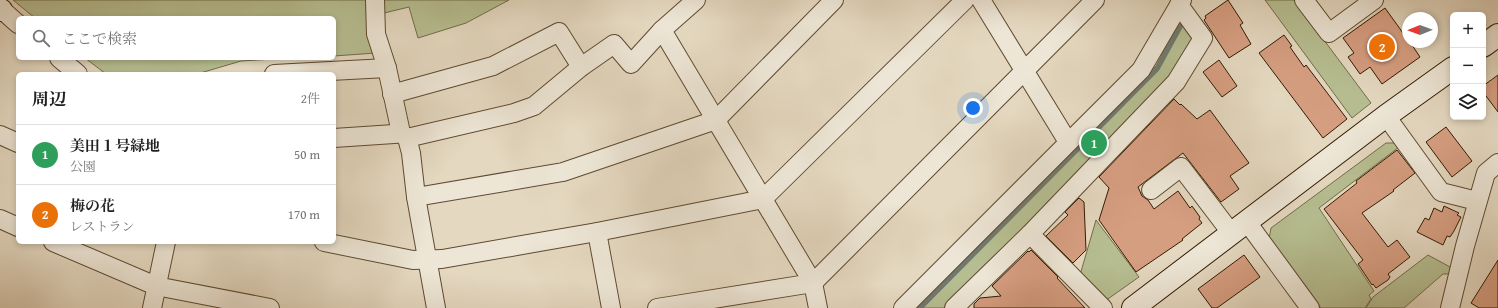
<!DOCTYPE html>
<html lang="ja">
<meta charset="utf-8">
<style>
body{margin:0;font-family:"Gentium Book Plus","Noto Serif JP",serif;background:#f2f2f2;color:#222}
.controls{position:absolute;right:12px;top:12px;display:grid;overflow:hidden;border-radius:6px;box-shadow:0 2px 6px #0003}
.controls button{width:36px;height:36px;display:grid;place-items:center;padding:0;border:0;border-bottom:1px solid #e0e0e0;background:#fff;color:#222;font:20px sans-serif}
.compass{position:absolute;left:1402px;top:12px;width:36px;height:36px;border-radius:50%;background:#fff;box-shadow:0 2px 6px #0003;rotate:269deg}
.you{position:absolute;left:973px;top:108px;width:14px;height:14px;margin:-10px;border:3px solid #fff;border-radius:50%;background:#1a73e8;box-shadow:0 0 0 6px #1a73e833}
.badge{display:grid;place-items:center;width:26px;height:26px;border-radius:50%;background:#2563eb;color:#fff;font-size:13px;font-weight:700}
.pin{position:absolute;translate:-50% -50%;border:2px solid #fff;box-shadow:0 1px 4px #0006}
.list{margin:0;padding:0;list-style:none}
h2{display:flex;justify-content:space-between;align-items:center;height:52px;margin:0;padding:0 16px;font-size:17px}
h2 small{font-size:13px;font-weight:400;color:#767676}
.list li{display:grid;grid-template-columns:26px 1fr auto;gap:12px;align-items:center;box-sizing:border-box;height:60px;padding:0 16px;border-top:1px solid #e0e0e0}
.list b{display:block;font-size:15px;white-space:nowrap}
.list p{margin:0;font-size:13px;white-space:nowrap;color:#767676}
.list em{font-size:13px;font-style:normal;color:#767676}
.icon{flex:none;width:22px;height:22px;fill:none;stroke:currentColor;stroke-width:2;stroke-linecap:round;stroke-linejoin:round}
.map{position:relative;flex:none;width:1498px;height:308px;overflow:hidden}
.search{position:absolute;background:#fff;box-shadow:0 2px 6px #0003;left:16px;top:16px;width:320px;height:44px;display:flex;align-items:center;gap:10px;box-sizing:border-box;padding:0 14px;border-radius:6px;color:#767676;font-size:15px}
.panel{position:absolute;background:#fff;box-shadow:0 2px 6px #0003;left:16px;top:72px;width:320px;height:172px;border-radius:6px}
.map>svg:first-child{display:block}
</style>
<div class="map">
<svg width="1498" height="308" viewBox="0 0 1498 308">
<rect width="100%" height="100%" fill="#e4d8c0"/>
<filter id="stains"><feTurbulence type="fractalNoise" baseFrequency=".005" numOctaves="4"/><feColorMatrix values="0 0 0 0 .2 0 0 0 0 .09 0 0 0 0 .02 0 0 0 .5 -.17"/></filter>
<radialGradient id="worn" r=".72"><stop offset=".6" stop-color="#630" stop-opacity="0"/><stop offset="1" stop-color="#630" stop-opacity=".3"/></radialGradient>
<g fill="#b6be91" stroke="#746c48">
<path d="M13 0H370L376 53 334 56V18H35Z"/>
<path d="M381 0H509L466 23 418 38 409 7 380 14Z"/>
<path d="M1265 0H1294L1371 103 1352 118Z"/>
<path d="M1178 24 1186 25 1192 33 1194 42 1173 79 945 308H915L1156 66Z"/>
<path d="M85 58H292L241 61 197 74H106Z"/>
<path d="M1386 143H1396L1399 147 1319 208 1374 291 1369 295 1371 299 1365 308H1321L1269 239 1271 228Z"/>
<path d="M1096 220 1139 277 1105 301 1080 275Z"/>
<path d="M1428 255 1452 268 1450 274H1443L1404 308H1366L1373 297Z"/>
</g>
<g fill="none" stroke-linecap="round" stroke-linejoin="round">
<path stroke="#707970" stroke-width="5" d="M920 308 1157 69 1180 27"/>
</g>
<g fill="#d69e81" stroke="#331b00">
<path d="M1228 0 1243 23 1240 25 1251 44 1229 58 1204 20 1206 18 1205 16Z"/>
<path d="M1385 8 1408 40V42H1410L1420 57 1382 84 1370 67 1360 74 1348 57 1354 53 1343 38Z"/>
<path d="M1284 35 1292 46 1290 47 1304 67 1306 65 1347 119 1323 138 1259 53Z"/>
<path d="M1219 60 1237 86 1222 97 1203 72Z"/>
<path d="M1498 75V112L1483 92V86Z"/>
<path d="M1174 99 1180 105 1181 104 1197 119 1210 110 1249 163 1230 176 1239 189 1221 202 1183 153 1138 187 1142 196 1148 200 1154 209 1178 191 1190 208 1192 206 1200 217 1199 219 1202 223 1182 239 1183 240 1136 272 1099 220 1109 188 1099 177Z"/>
<path d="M1446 127 1472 161 1452 177 1426 142Z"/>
<path d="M1397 150 1415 173 1393 190 1394 191 1362 213 1388 247 1397 240 1410 257 1388 274 1390 277 1388 280 1376 288 1373 284 1372 285 1358 264 1363 260 1324 209 1357 183 1356 181Z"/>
<path d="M1079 198 1084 202 1086 250 1073 263 1046 236 1068 215 1065 212Z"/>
<path d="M1444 206 1459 213 1457 215 1461 217 1454 231 1450 237 1447 236 1443 245 1417 232 1425 218 1429 220 1434 208 1442 212Z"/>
<path d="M1031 250 1058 277 1057 278 1085 308H974V304L980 298 1001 296 992 286 1028 251 1029 252Z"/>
<path d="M1244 255 1260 277 1217 308H1212L1198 289Z"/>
<path d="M1498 260V308H1479L1471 303Z"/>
</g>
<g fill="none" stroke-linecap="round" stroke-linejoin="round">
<g stroke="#5f4a30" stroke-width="20">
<g id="street">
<path d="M375 0 376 34 387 68 401 133 407 138 411 153 416 197 436 308"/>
<path d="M981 0 1068 142"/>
<path d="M1304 0 1329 33 1374 0"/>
<path d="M0 8 18 24"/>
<path d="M662 30 813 283 818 308"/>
<path d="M59 58 78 74"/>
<path d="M274 74 387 68"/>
<path d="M392 94 493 66 559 32 581 67"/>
<path d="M1386 116 1441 192 1477 201"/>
<path d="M0 135 18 143"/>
<path d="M334 138 394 134 401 133"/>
<path d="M407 138 514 113 534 106 581 67 614 44 631 64 662 30 696 0"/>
<path d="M1151 190 1181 167 1232 234"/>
<path d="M416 197 563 172 716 120 834 0"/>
<path d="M0 219 18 227"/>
<path d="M1247 222 1310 308"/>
<path d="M597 232 611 308"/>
<path d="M1030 234 1103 308"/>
<path d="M53 242 156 286 270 308"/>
<path d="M324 242 413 260 442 259 597 232 763 199 965 0"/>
<path d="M152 308 166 242"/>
<path d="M657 308 813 283 1095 0"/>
<path d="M903 308 1141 70 1182 0"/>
<path d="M954 308 1030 234 1176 82 1203 38 1179 5"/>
<path d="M1450 308 1465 246 1486 173 1498 163"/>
</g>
</g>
<g stroke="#331b00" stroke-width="24">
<g id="secondary">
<path d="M0 10H1"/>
<path d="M1483 46 1498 35"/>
<path d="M1133 308 1386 116 1453 68"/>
</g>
</g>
<use href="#street" stroke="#ede6d6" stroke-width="18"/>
<use href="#secondary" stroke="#ede6d6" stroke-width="22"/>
</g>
<rect width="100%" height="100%" filter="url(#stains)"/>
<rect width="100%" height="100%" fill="url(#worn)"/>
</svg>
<div class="controls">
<button>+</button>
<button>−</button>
<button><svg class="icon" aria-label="layers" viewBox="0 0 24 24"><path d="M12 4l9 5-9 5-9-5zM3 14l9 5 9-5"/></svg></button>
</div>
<svg class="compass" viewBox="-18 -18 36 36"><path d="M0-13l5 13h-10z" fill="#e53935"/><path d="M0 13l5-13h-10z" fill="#767676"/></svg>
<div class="you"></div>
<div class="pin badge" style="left:1094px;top:143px;background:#2e9e5b">1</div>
<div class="pin badge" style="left:1382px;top:47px;background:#e8710a">2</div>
<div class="search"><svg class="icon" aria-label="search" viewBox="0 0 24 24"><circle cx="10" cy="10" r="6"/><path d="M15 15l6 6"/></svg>ここで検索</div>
<section class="panel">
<h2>周辺<small>2件</small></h2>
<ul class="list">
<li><span class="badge" style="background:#2e9e5b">1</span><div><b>美田１号緑地</b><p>公園</p></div><em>50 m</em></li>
<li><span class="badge" style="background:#e8710a">2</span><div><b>梅の花</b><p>レストラン</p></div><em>170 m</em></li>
</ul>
</section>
</div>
